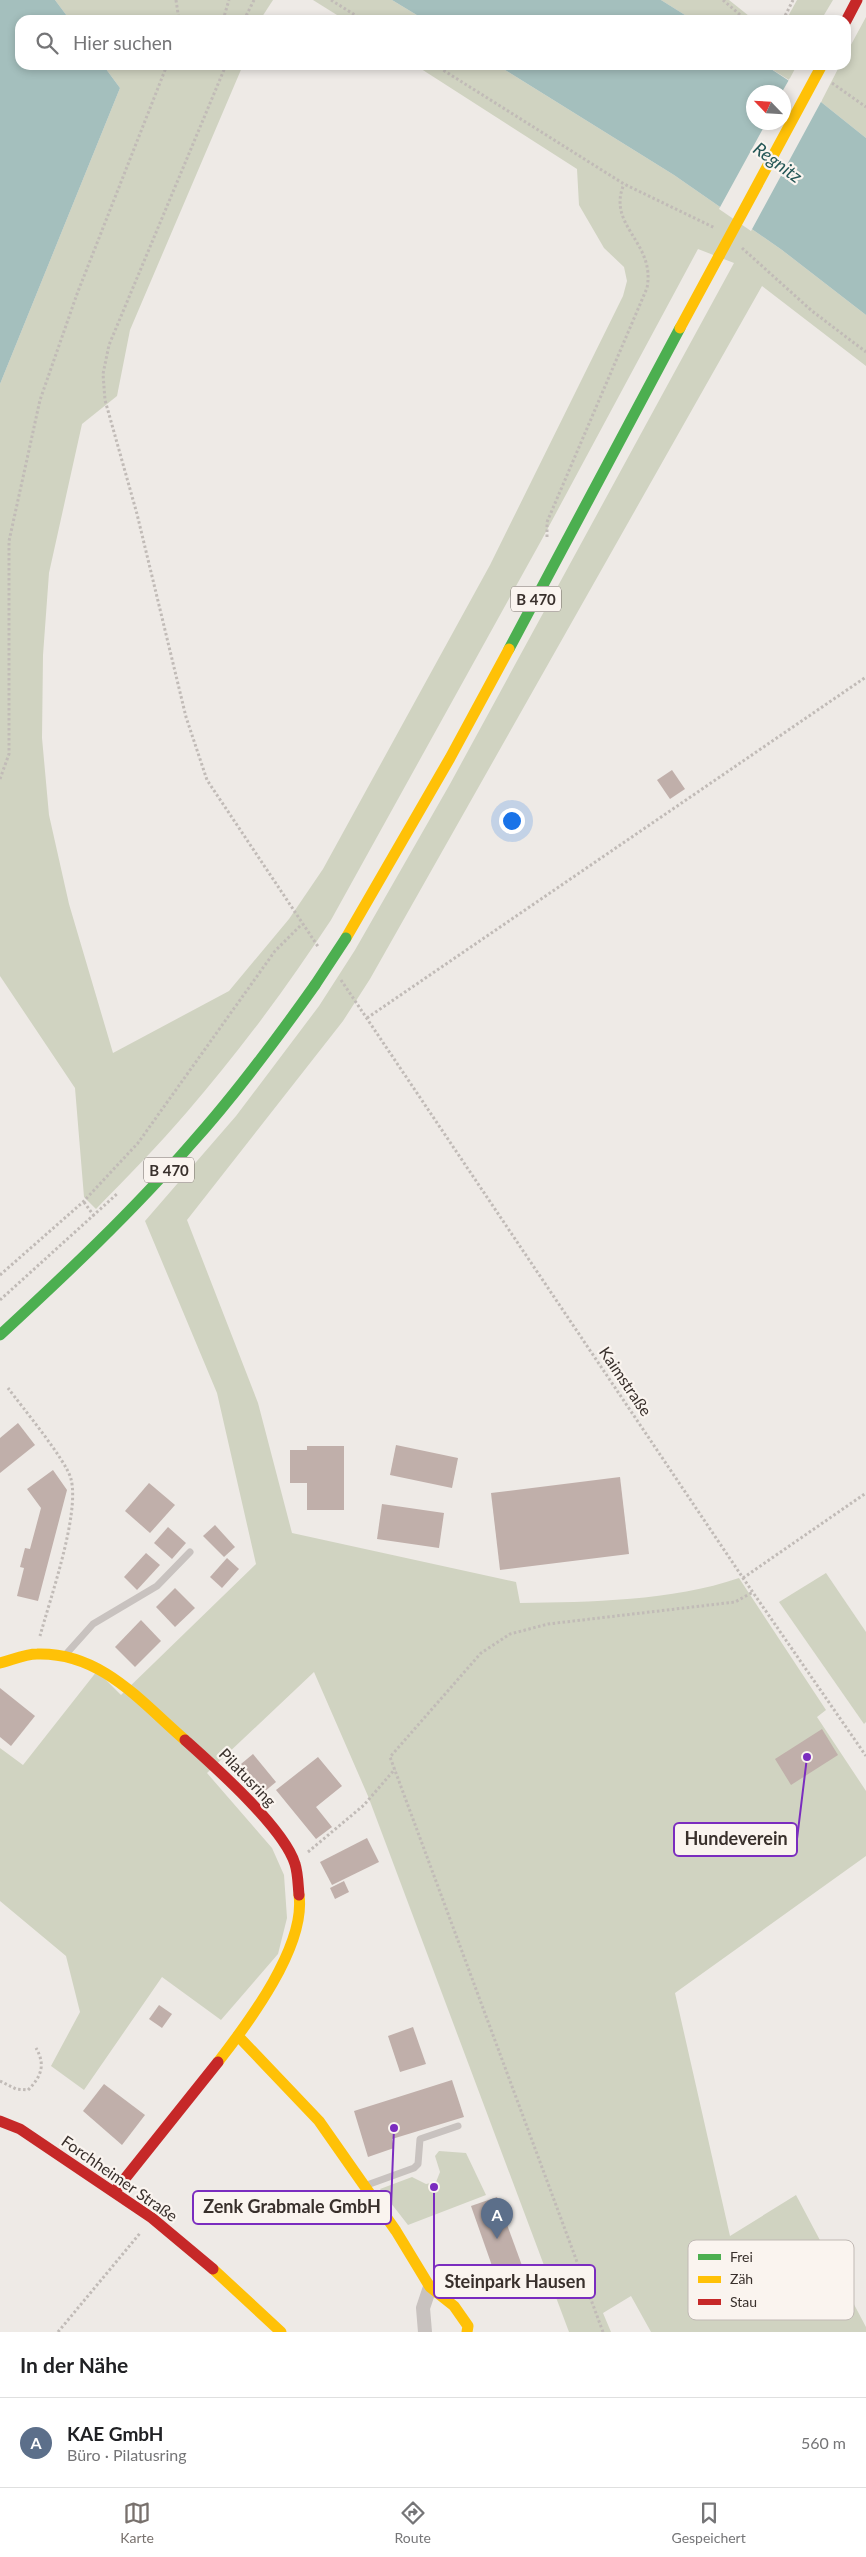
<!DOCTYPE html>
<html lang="de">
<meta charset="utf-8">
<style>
body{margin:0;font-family:Lato,sans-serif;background:#f6f6f6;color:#202124}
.compass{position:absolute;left:746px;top:85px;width:45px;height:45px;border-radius:50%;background:#fff;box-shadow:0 2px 8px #0003;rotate:295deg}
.you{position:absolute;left:511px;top:820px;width:18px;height:18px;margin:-12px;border:4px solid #fff;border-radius:50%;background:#1a73e8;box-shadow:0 0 0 8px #1a73e833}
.badge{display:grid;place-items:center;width:32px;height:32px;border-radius:50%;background:#78716d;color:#fff;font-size:16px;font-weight:700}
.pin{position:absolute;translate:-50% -41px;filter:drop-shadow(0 1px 2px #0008)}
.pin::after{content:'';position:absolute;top:26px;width:18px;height:15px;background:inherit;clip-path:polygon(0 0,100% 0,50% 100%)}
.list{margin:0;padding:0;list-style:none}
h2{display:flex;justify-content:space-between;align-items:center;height:65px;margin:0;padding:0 20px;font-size:21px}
h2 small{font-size:16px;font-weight:400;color:#757577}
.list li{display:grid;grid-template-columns:32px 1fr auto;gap:15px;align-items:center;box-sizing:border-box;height:90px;padding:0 20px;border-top:1px solid #e0e0e0}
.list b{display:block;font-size:19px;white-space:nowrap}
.list p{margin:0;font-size:16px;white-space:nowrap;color:#757577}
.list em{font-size:16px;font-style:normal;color:#757577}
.icon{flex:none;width:28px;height:28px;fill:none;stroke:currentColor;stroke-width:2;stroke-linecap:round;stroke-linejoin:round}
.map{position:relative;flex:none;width:866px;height:2332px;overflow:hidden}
.search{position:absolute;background:#fff;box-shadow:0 2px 8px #0003;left:15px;right:15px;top:15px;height:55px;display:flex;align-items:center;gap:12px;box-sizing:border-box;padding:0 18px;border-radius:15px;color:#757577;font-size:19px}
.sheet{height:155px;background:#fff}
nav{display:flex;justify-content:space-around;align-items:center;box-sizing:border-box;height:70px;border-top:1px solid #e0e0e0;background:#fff;font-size:14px;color:#757577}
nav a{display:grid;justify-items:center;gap:2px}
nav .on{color:#78716d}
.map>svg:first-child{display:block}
</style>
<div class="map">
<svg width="866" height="2332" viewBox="0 0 866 2332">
<rect width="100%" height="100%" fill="#eeeae6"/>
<g fill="#d0d3c1">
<path d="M55 0H273L260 20H70Z"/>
<path d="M313 0H392L425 20H345Z"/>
<path d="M661 0H729L754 20H693Z"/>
<path d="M797 0H833L821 20H786Z"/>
<path d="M866 17V138L821 102 840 65H846V54Z"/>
<path d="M103 65H243L130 330 117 396 82 424 49 573 43 655 42 738 49 815 69 904 113 1053 229 991 289 919 323 869 490 565 623 296 627 281 624 267 604 248 579 205 577 169 415 65H497L674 175 782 250 866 315V366L762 286 370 979 343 1021 187 1220 258 1403 292 1533 516 1582 520 1603C590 1602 672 1601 739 1578L826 1710 817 1717 866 1791V1856L675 1993 730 2236 796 2195 866 2327V2332H651L631 2296 603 2313 611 2332H569L368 1796 314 1672 207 1773 272 1848 284 1875 287 1918 278 1954 221 2020 162 1977 84 2090 51 2066 80 2012 66 1956 0 1901V1748L23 1765 97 1671 121 1695 256 1564 217 1393 145 1221 236 1116 319 1006 355 950 450 784 734 263 698 249 541 541 331 920C287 987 239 1052 187 1112 158 1146 127 1177 96 1209L84 1197 75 1088 0 976V384L120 88Z"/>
<path d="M765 65H797L789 80Z"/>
<path d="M826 1573 866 1632V1722L864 1724 779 1602Z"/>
<path d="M439 2151 466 2153 486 2195 408 2225 380 2189 412 2177 426 2184 436 2182 440 2172 435 2156Z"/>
</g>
<g fill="#a4bfbd" fill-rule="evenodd">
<path d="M0 0H55L70 20H20V65H103L120 88 0 384Z"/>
<path d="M392 0H661L693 20H425Z"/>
<path d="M497 65H765L821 102 866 138V315L782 250 674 175ZM754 92H784V122H754Z"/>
</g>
<path fill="#eeeae6" d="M790 78 822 100 751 231 719 209 766 123 784 122 782 92Z"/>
<g fill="#c0afaa">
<path d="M672 770 685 789 670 799 657 780Z"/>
<path d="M18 1423 35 1445 0 1473V1438Z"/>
<path d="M396 1445 458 1458 452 1488 390 1475Z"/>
<path d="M307 1446H344V1510H307V1483H290V1450H307Z"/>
<path d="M53 1470 67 1490 38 1601 17 1596 24 1568 20 1567 25 1548 30 1549 41 1508 27 1489Z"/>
<path d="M620 1477 629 1554 500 1570 491 1493Z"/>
<path d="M149 1483 175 1505 150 1533 125 1511Z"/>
<path d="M382 1504 444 1513 439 1548 377 1539Z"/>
<path d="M215 1525 235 1547 224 1557 203 1536Z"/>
<path d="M168 1527 186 1543 172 1559 154 1543Z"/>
<path d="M146 1553 160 1565 137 1590 124 1577Z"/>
<path d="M227 1558 239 1569 222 1588 210 1577Z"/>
<path d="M175 1588 195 1608 175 1627 156 1607Z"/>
<path d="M141 1620 161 1641 135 1667 115 1647Z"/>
<path d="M0 1688 35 1716 11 1746 0 1737Z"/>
<path d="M822 1729 838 1755 791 1785 775 1759Z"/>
<path d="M253 1754 276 1782 264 1792 241 1764Z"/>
<path d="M318 1757 342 1786 316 1807 332 1827 316 1839 276 1790Z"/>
<path d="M367 1838 379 1862 332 1885 320 1862Z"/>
<path d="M344 1881 349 1892 335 1899 330 1888Z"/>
<path d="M159 2005 172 2014 162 2028 149 2019Z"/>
<path d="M413 2027 426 2064 400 2072 388 2036Z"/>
<path d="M452 2080 464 2117 392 2139 394 2148 368 2157 354 2111Z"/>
<path d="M104 2084 145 2115 122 2145 83 2111Z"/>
<path d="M497 2197 524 2271 497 2280 471 2206Z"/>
</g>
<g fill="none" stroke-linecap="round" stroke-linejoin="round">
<g stroke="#c1bbb7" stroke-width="3" stroke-dasharray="2.5 2.5" stroke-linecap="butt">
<path d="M176 0 179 20"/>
<path d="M331 0 363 20"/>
<path d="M723 0 746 20"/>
<path d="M223 20 229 0"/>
<path d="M244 20 254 0"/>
<path d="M783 20 793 0"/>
<path d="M226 65 109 345 103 374 105 400 137 514 186 717 207 780 319 948"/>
<path d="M435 65 624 184 715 228"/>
<path d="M832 83 866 107"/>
<path d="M742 248 812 311 866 352"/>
<path d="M547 537V522L647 288C656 242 606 226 624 184"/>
<path d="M0 779 9 754V541L40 400 77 294 167 65"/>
<path d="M341 980 743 1578 866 1756"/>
<path d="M367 1018 866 677"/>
<path d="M84 1202 94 1216"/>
<path d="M0 1275 83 1202 138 1143 275 951 302 924"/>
<path d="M0 1300 118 1193"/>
<path d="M8 1388C22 1407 66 1460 71 1479 80 1514 50 1599 40 1636"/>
<path d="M743 1578 866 1493"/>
<path d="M308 1852 364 1805 395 1769"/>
<path d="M0 2081 16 2089 28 2090C41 2077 46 2065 36 2048"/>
<path d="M58 2332 141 2232"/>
<path d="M603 2332 390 1757 481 1653 510 1634 548 1624 735 1602 753 1592"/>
</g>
<g stroke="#c8c2bf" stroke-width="7">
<path d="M67 1653 93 1624 157 1586 190 1552"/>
<path d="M367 2185 414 2168 418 2164 420 2139 458 2126"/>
</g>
<path stroke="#c8c2bf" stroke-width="14" d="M425 2332 423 2308 430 2287"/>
<g stroke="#4caf50" stroke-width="11">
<path d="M509 649 680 328"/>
<path d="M0 1335C66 1274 132 1212 191 1144 236 1094 276 1040 315 985"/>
</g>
<g stroke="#ffc107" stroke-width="11">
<path d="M680 328 719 256"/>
<path d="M346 938 450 758 509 649"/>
<path d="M0 1663C12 1660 25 1654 37 1654 101 1652 140 1701 185 1740"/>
<path d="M238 2036 319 2121 396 2231 430 2287 454 2306 468 2326 467 2332"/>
<path d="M218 2062C249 2022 306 1946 299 1895"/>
<path d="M213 2269 281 2332"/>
</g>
<g stroke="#c62828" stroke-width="11">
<path d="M846 21 857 0"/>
<path d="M185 1740C214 1766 284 1828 295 1864 298 1873 298 1885 299 1895"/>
<path d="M0 2121 20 2129 152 2218 213 2269"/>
<path d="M115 2191 218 2062"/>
</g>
<path stroke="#4caf50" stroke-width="11" d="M315 985 346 938"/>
<path stroke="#ffc107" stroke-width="11" d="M719 256 822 65"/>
</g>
<g text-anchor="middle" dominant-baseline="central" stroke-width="4.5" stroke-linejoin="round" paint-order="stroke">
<g fill="#faf4ef" stroke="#736b66" stroke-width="1">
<rect x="511" y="586.5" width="50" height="25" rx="4"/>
<rect x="144" y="1157.5" width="50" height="25" rx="4"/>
</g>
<g font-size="15" font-weight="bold" fill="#39302c">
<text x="536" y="599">B 470</text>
<text x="169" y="1170">B 470</text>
</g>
<g font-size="16" fill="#39302c" stroke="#faf4ef">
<text transform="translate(626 1381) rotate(56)">Kaimstraße</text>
<text transform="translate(248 1777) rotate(46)">Pilatusring</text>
<text transform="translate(120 2178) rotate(35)">Forchheimer Straße</text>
</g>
<g font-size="18" font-style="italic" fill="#255757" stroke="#faf4ef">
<text transform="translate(778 162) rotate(36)">Regnitz</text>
</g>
</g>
<rect x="688" y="2240" width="166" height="80" rx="8" fill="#faf4ef" stroke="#c0b9b4" stroke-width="1"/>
<rect x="698" y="2254" width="23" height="6" fill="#4caf50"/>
<rect x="698" y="2276" width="23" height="7" fill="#ffc107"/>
<rect x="698" y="2299" width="23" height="6" fill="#c62828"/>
<g font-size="14" fill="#39302c">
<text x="730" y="2262">Frei</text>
<text x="730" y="2284">Zäh</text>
<text x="730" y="2307">Stau</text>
</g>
<path fill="none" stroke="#7b2cbf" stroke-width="2" d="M807 1757L797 1839M394 2128L391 2207M434 2187L434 2281"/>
<g fill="#7b2cbf" stroke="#faf4ef" stroke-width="2">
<circle cx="807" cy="1757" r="5"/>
<circle cx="394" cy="2128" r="5"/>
<circle cx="434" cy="2187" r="5"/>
</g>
<g fill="#faf4ef" stroke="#7b2cbf" stroke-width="2">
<rect x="674" y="1823" width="123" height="33" rx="5"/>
<rect x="193" y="2191" width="198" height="33" rx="5"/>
<rect x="434" y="2265" width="161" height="33" rx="5"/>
</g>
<g font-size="18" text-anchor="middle" font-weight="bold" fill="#39302c">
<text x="736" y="1845">Hundeverein</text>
<text x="292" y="2213">Zenk Grabmale GmbH</text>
<text x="515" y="2288">Steinpark Hausen</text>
</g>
</svg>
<svg class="compass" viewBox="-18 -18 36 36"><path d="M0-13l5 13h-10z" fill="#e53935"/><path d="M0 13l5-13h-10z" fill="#757577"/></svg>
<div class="you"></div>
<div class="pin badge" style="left:497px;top:2239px;background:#5c6f8a">A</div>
<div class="search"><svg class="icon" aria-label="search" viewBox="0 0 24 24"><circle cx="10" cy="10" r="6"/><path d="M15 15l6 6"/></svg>Hier suchen</div>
</div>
<section class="sheet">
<h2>In der Nähe<small></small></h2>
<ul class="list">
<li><span class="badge" style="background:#5c6f8a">A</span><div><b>KAE GmbH</b><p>Büro · Pilatusring</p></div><em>560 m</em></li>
</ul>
</section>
<nav>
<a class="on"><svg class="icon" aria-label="map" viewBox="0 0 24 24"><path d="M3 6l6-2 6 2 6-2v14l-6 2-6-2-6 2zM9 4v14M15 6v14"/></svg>Karte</a>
<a><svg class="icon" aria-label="directions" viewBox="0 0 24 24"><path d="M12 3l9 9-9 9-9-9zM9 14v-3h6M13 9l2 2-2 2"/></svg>Route</a>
<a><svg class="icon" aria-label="saved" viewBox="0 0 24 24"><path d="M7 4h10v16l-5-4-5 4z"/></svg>Gespeichert</a>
</nav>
